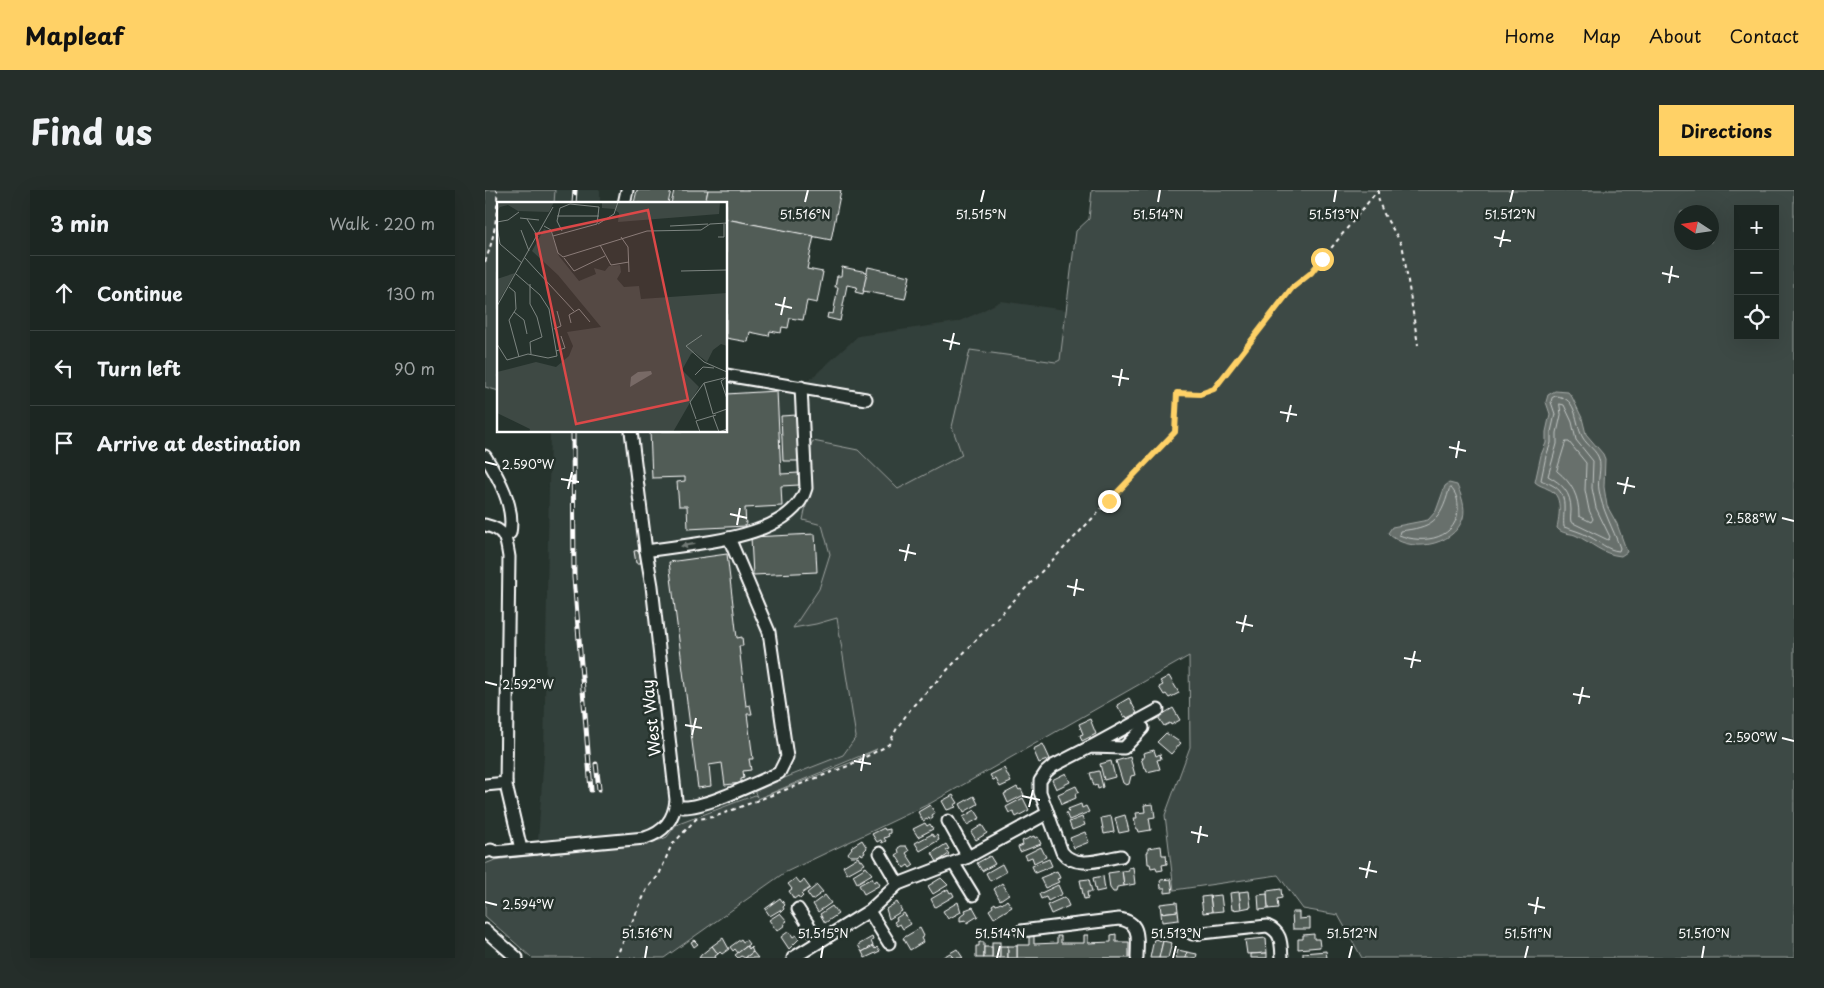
<!DOCTYPE html>
<meta charset="utf-8">
<style>
body{margin:0;font-family:"Playpen Sans",sans-serif;background:#252e2a;color:#f1f3f6}
.controls{position:absolute;right:15px;top:15px;display:grid;overflow:hidden;border-radius:0px;box-shadow:0 5px 20px #0002}
.controls button{width:45px;height:45px;display:grid;place-items:center;padding:0;border:0;border-bottom:1px solid #3a4340;background:#1c2622;color:#f1f3f6;font:25px sans-serif}
.compass{position:absolute;left:1189px;top:15px;width:45px;height:45px;border-radius:50%;background:#1c2622;box-shadow:0 5px 20px #0002;rotate:282deg}
.stop{position:absolute;width:15px;height:15px;margin:-11px;border:4px solid #ffd166;border-radius:50%;background:#fff}
.stop.end{background:#ffd166;border-color:#fff;box-shadow:0 1px 5px #0008}
.list{margin:0;padding:0;list-style:none}
h2{display:flex;justify-content:space-between;align-items:center;height:65px;margin:0;padding:0 20px;font-size:21px}
h2 small{font-size:16px;font-weight:400;color:#a0a5a5}
.list li{display:grid;grid-template-columns:32px 1fr auto;gap:15px;align-items:center;box-sizing:border-box;height:75px;padding:0 20px;border-top:1px solid #3a4340}
.list b{display:block;font-size:19px;white-space:nowrap}
.list em{font-size:16px;font-style:normal;color:#a0a5a5}
.icon{flex:none;width:28px;height:28px;fill:none;stroke:currentColor;stroke-width:2;stroke-linecap:round;stroke-linejoin:round}
.map{position:relative;flex:none;width:1309px;height:768px;overflow:hidden;border-radius:0px}
header{display:flex;align-items:center;gap:30px;box-sizing:border-box;height:70px;padding:0 25px;background:#ffd166;color:#111}
header strong{font-size:24px}
nav{display:flex;gap:28px;margin-inline-start:auto;font-size:18px}
.intro{display:flex;align-items:center;justify-content:space-between;box-sizing:border-box;height:120px;padding:0 30px}
h1{margin:0;font-size:35px}
.button{padding:12px 22px;border-radius:0px;background:#ffd166;color:#111;font-size:18px;font-weight:700}
main{display:flex;gap:30px;padding:0 30px}
aside{flex:1;background:#1c2622;border-radius:0px;box-shadow:0 5px 20px #0002}
.map>svg:first-child{display:block}
</style>
<header>
<strong>Mapleaf</strong>
<nav><a>Home</a><a>Map</a><a>About</a><a>Contact</a></nav>
</header>
<div class="intro"><h1>Find us</h1><a class="button">Directions</a></div>
<main>
<aside>
<h2>3 min<small>Walk · 220 m</small></h2>
<ul class="list">
<li><svg class="icon" aria-label="ahead" viewBox="0 0 24 24"><path d="M12 20V5M6 11l6-6 6 6"/></svg><div><b>Continue</b></div><em>130 m</em></li>
<li><svg class="icon" aria-label="left" viewBox="0 0 24 24"><path d="M17 20v-9H6M10 6l-5 5 5 5"/></svg><div><b>Turn left</b></div><em>90 m</em></li>
<li><svg class="icon" aria-label="arrive" viewBox="0 0 24 24"><path d="M6 21V4h12l-3 4 3 4H6"/></svg><div><b>Arrive at destination</b></div></li>
</ul>
</aside>
<div class="map">
<svg width="1309" height="768" viewBox="0 0 1309 768">
<rect width="100%" height="100%" fill="#26332d"/>
<filter id="ink" filterUnits="userSpaceOnUse"><feTurbulence type="fractalNoise" baseFrequency=".02" numOctaves="2"/><feDisplacementMap in="SourceGraphic" scale="10" xChannelSelector="R" yChannelSelector="G"/><feConvolveMatrix kernelMatrix="1 2 1 2 8 2 1 2 1" color-interpolation-filters="sRGB"/></filter>
<g filter="url(#ink)">
<g fill="#333f3a">
<path d="M70 0H115V14H69Z"/>
<path d="M516 111 581 120 575 170 467 237 478 265 413 299 377 263 325 296 318 330 337 335 345 364 334 399 309 437 331 434 352 427 371 547 358 565 269 600 270 605 192 635 182 647 175 650 64 662 10 670 0 674V661L53 651 59 564 65 241H241V179L321 193 373 146 472 132 493 123Z"/>
</g>
<g fill="#3e4944" stroke="#9ea4a2" fill-rule="evenodd">
<path d="M0 0H70L69 14H14V201L0 197Z"/>
<path d="M607 0H1309V768H877L853 725 818 719 793 685 689 700 680 625 705 557 704 466 446 613 299 683 179 768H47L0 726V674L10 670 64 662 175 650 182 647 191 635 270 605 272 607 269 600 358 565 371 547 352 428 331 434 308 438 334 399 345 364 337 335 318 330 325 296 324 258 328 251 373 260 413 299 477 265 467 237 485 160 571 172 575 170 591 41 604 29ZM1253 19H1290V146H1253ZM1196 22H1226V52H1196ZM392 559 367 572 272 609Z"/>
</g>
<g fill="#67706c" stroke="#a4a9a7">
<path d="M1070 201 1083 202 1087 207 1097 228 1101 244 1118 264 1120 269 1119 297 1122 316 1132 334 1142 362 1136 366C1116 364 1108 353 1090 345 1084 343 1077 344 1072 338 1074 326 1079 305 1063 299 1058 296 1054 296 1050 292L1056 265 1061 253V242L1065 224 1061 212 1063 205Z"/>
<path d="M964 293 972 295C976 305 981 317 978 328 969 357 922 364 903 343L907 337 943 330 951 321 960 296Z"/>
</g>
<g fill="none" stroke-linecap="round" stroke-linejoin="round">
<g stroke="#c2c6c4" stroke-width="1">
<path d="M1071 206C1094 208 1089 233 1098 248 1102 255 1112 261 1114 269 1117 278 1112 290 1114 300 1117 320 1128 338 1135 358L1134 361C1122 360 1115 352 1105 347 1096 342 1088 340 1079 337 1077 323 1085 304 1067 295 1064 293 1059 292 1056 290L1061 266 1066 253V242L1070 224 1066 212 1067 208Z"/>
<path d="M1075 214 1079 215 1087 232 1091 250 1108 271 1107 298 1111 318 1125 347 1123 350 1086 332C1085 328 1086 324 1086 320 1086 302 1077 294 1063 286L1072 254V243L1076 225Z"/>
<path d="M1081 252H1084L1101 273 1100 300 1104 320 1108 329 1106 332 1094 326C1094 306 1087 293 1072 281Z"/>
<path d="M966 298C971 303 973 310 973 316 974 349 939 355 914 345L915 341C947 337 955 332 964 300Z"/>
</g>
</g>
<g fill="#515c57" stroke="#fff">
<path d="M152 0H186L183 14 149 13Z"/>
<path d="M189 0H223L220 14H186Z"/>
<path d="M223 0H356L346 50 241 29V14H220Z"/>
<path d="M241 29 329 46 322 79 338 82 332 113 322 111 318 130 305 128 303 138 297 137 296 143 285 141 284 146 265 142 263 152 241 148Z"/>
<path d="M357 77 382 82 378 104 370 102 372 97 362 95 355 131 342 128 343 123 348 124 353 97H350L352 86H356Z"/>
<path d="M383 77 425 86 420 109 378 101Z"/>
<path d="M292 201 296 284 314 283V295L296 296 297 316 260 318 261 336 203 339 202 316H194L192 292 200 291V287L167 288 165 241H241V204Z"/>
<path d="M312 225 314 271H298L296 226Z"/>
<path d="M330 344 332 382 268 385 266 347Z"/>
<path d="M154 360 156 373H151L149 361Z"/>
<path d="M242 364 252 448 257 447 258 456H254L261 516 265 515 267 524H262L268 569H264L266 580 258 581 259 588 256 589V593L240 595 237 573 224 575 226 596 213 598 184 372Z"/>
<path d="M684 486 694 503 684 508 681 504 679 505 674 497 678 495 675 491Z"/>
<path d="M644 508 652 523 642 528 641 526 639 527 632 515Z"/>
<path d="M688 518 695 530 686 535 685 533 679 536 673 527Z"/>
<path d="M605 529 611 544 597 551 595 545 598 544 594 534Z"/>
<path d="M681 543 696 553 686 564 672 552Z"/>
<path d="M558 554 565 569 554 573 548 559Z"/>
<path d="M669 560 671 566 675 564 676 569 672 570 675 579 662 582 661 578H659L656 568H659L658 563Z"/>
<path d="M645 567 650 585 646 586 644 594 641 595 638 593 631 571Z"/>
<path d="M626 571 630 587 619 590 615 574Z"/>
<path d="M519 578 526 592 515 597 511 589 508 590 505 585Z"/>
<path d="M614 581 618 597 613 599 612 595 609 596 605 583Z"/>
<path d="M581 583 585 592 571 599 567 590Z"/>
<path d="M591 596 594 602 590 604 591 608 577 614 573 604Z"/>
<path d="M532 597 534 600 536 599 539 605 523 613 519 604Z"/>
<path d="M468 605 473 613 469 615 471 617 462 620 457 611Z"/>
<path d="M489 606 493 614 479 622 475 614Z"/>
<path d="M538 608 544 620 531 627 528 621 524 623 521 617Z"/>
<path d="M596 614 597 618 601 616 604 622 584 630 581 623 584 622 583 619Z"/>
<path d="M668 614 670 627 664 628 666 640 654 642 653 639H651L649 628H652L651 623 660 622 659 615Z"/>
<path d="M445 615 450 623 447 625 448 628 445 630 444 628 438 631 433 622Z"/>
<path d="M490 620 495 628 482 635 478 627Z"/>
<path d="M640 625 644 641 634 643 630 628Z"/>
<path d="M626 626 629 642 619 644 616 628Z"/>
<path d="M597 627 600 635 587 640 584 632Z"/>
<path d="M440 633 442 636 445 634 448 639 433 647 428 639Z"/>
<path d="M497 635 502 643 491 650 486 642Z"/>
<path d="M399 638 400 640 405 639V643L403 644 404 646 399 648 401 651 397 653 396 650 392 652 387 644Z"/>
<path d="M600 642 604 652 589 658 585 648Z"/>
<path d="M447 644 449 647 452 645 454 650 435 661 430 653Z"/>
<path d="M549 646 550 648 553 647 556 654 535 662 533 657 538 655 537 651Z"/>
<path d="M377 650 382 658 379 661 380 663 377 665 376 663 372 666H365L363 663 367 658 366 657Z"/>
<path d="M461 654 464 659 461 660 464 664 452 672 447 663Z"/>
<path d="M416 656H421L424 661 421 663 429 675 425 678 423 675 419 678 411 665 414 663 413 658Z"/>
<path d="M676 656 677 665H681L682 674 677 675 678 680 672 681 671 677 666 678 665 674H663L662 662H663V658Z"/>
<path d="M556 657 561 667 549 673 547 667 542 669 540 665Z"/>
<path d="M505 666 510 674 497 681 492 673Z"/>
<path d="M373 667 375 671 377 670 380 674 362 684 358 676Z"/>
<path d="M564 669 567 676 550 683 547 676Z"/>
<path d="M517 674 521 682 505 691 501 683Z"/>
<path d="M381 677 387 684 372 693 368 685Z"/>
<path d="M648 677 650 694 639 696 637 681 644 680 643 678Z"/>
<path d="M572 681 575 688 572 689 574 692 560 698 555 688Z"/>
<path d="M637 681 639 696 632 697 631 702H628L625 698 623 683Z"/>
<path d="M618 686 620 700 611 702 608 688Z"/>
<path d="M311 688 315 693 319 690 325 698 316 704 318 706 315 709 313 706 309 709 304 701 307 699 303 694Z"/>
<path d="M387 688 389 692 392 690 395 695 379 704 374 695Z"/>
<path d="M456 688 463 695 448 704 443 696Z"/>
<path d="M604 689 607 702H602L603 708 599 709 595 690Z"/>
<path d="M686 689 688 702 680 703V698H676L675 690Z"/>
<path d="M517 693 524 704 515 710 509 699Z"/>
<path d="M332 695 338 702 327 710 322 703Z"/>
<path d="M573 695 577 704 563 711 561 707 556 709 554 704Z"/>
<path d="M463 699 465 703 467 702 469 706 450 717 446 709Z"/>
<path d="M796 699 797 708 792 709 793 718 783 719 782 701Z"/>
<path d="M764 701 766 717 756 719 754 702Z"/>
<path d="M754 702 756 719 747 720 745 703Z"/>
<path d="M782 704 783 719 774 720 773 705Z"/>
<path d="M340 705 346 713 333 722 328 714Z"/>
<path d="M736 705 738 721 727 722 725 706Z"/>
<path d="M725 706 727 722 718 723 716 707Z"/>
<path d="M580 707 584 716 566 724 562 715Z"/>
<path d="M295 708 300 715 298 717 299 719 296 722 295 720 285 726 280 719Z"/>
<path d="M522 710 527 717 509 728 504 720 508 717 507 715 510 713 511 715 516 713 517 714Z"/>
<path d="M412 712 417 721 404 729 401 719Z"/>
<path d="M473 712 476 722 463 729 458 721Z"/>
<path d="M692 712 693 721 676 723 675 714Z"/>
<path d="M347 716 353 724 340 733 335 724Z"/>
<path d="M488 717 493 726 482 733 481 730 475 731V727L481 722 480 720Z"/>
<path d="M693 721 694 730 677 732 676 723Z"/>
<path d="M807 722H814V729L825 728V739H808Z"/>
<path d="M295 723 302 731 299 733 300 735 292 741 284 730Z"/>
<path d="M419 723 426 734 418 739 415 734 412 736 409 732 412 730 411 728Z"/>
<path d="M435 738 439 746 436 748 438 752 425 760 418 748Z"/>
<path d="M304 741 308 747 311 745 314 749 304 759 296 747Z"/>
<path d="M631 744V752H644V768H532V755H544V745H549V754L572 753V746H576V753H599V745H603V753L626 752V745Z"/>
<path d="M829 744V749H834L835 757 813 759V749H818V745Z"/>
<path d="M387 747 388 750 386 751 388 756 377 762 373 755Z"/>
<path d="M238 748 244 759 237 764 235 762 233 764 227 756Z"/>
<path d="M781 748 782 763 762 764 760 750Z"/>
<path d="M256 749 258 752 261 750 264 754 253 763 250 759 248 761 245 757Z"/>
<path d="M669 749 678 751 674 768H665Z"/>
<path d="M209 750 213 754 209 757 206 752Z"/>
<path d="M678 751 687 753 683 768H674Z"/>
<path d="M494 752H499V768H491V756H494Z"/>
<rect x="507" y="752" width="8" height="16"/>
<path d="M227 756 233 764 230 766 231 768H214L216 765Z"/>
<path d="M262 756 264 759 266 757 268 762 260 768 256 766 253 768 250 765Z"/>
<path d="M388 756 390 759 392 757 395 761 380 768 377 762Z"/>
<rect x="515" y="756" width="8" height="12"/>
<rect x="523" y="756" width="9" height="12"/>
<rect x="499" y="757" width="8" height="11"/>
<path d="M472 759 478 768H468L465 763Z"/>
<path d="M693 760 702 762 701 768H691Z"/>
<path d="M841 761 842 768H818V763Z"/>
<path d="M268 762 273 768H260Z"/>
<path d="M702 762 712 764 711 768H701Z"/>
<path d="M465 763 468 768H459L458 767Z"/>
<path d="M782 763V768H766V764Z"/>
</g>
<g fill="none" stroke-linecap="round" stroke-linejoin="round">
<g stroke="#fff" stroke-width="15">
<g id="minor">
<path d="M139 14 142 0"/>
<path d="M241 185 381 209"/>
<path d="M0 266C14 288 30 316 25 343L20 347"/>
<path d="M0 335C21 340 21 348 24 367L21 595 36 659"/>
<path d="M161 361C206 353 307 350 321 298L316 197"/>
<path d="M607 556 673 520"/>
<path d="M0 595 21 593"/>
<path d="M198 617C220 618 272 592 294 583L302 567 284 442 244 348"/>
<path d="M463 631 483 667"/>
<path d="M0 662 6 660 10 662 160 648C179 642 189 630 191 610L167 396 161 361 146 241"/>
<path d="M395 663 413 694"/>
<path d="M636 666C617 669 591 680 577 662L555 602V591L561 582 568 576 605 557 639 558 658 538"/>
<path d="M469 674 488 705"/>
<path d="M313 719 334 751"/>
<path d="M384 721 404 753"/>
<path d="M0 740 32 768"/>
<path d="M536 741 634 729C657 732 652 750 652 768"/>
<path d="M707 744 782 736C797 742 796 753 797 768"/>
<path d="M308 768 384 721 413 694 483 667 563 623"/>
</g>
</g>
<g stroke="#fff" stroke-width="2" stroke-dasharray="4 4" stroke-linecap="butt">
<path d="M893 0C892 22 911 39 918 59L933 155"/>
<path d="M0 72C9 49 13 25 12 0"/>
<path d="M130 768 134 761 162 699 174 685 186 656 211 629 229 627 363 576 398 558 404 554 412 538 427 517 690 242 692 203 715 204 729 199 807 98 826 83 893 0"/>
</g>
<use href="#minor" stroke="#26332d" stroke-width="11"/>
<g stroke="#fff" stroke-width="5">
<g id="rail">
<path d="M89 14 90 0"/>
<path d="M88 241 89 387 106 600"/>
<path d="M111 574 114 599"/>
</g>
</g>
<use href="#rail" stroke="#26332d" stroke-width="3" stroke-dasharray="9" stroke-linecap="butt"/>
</g>
<defs><path id="oneway-solid" d="M-6-.8H1V-3.2L6.5 0L1 3.2V.8H-6Z" transform="scale(1.25)"/></defs>
<use fill="#727a76" href="#oneway-solid" transform="translate(203 355) rotate(171)"/>
</g>
<g fill="none" stroke-linecap="round" stroke-linejoin="round" filter="url(#ink)">
<path stroke="#ffd166" stroke-width="6" d="M624 311 690 242 692 203 715 204 729 199 807 98 826 83 837 69"/>
</g>
<path fill="none" stroke="#fff" stroke-width="2" d="M320 12 323 0M496 12 499 0M673 12 675 0M849 12 851 0M1025 12 1028 0M1009 47 1026 51M1015 57 1019 40M1177 83 1194 87M1184 93 1187 76M290 114 307 118M296 125 300 107M458 150 475 154M465 160 469 143M627 186 644 189M634 196 637 179M795 222 812 225M802 232 806 215M964 257 981 261M971 268 974 251M0 272 12 275M76 289 94 292M1132 293 1150 297M83 299 87 282M1139 304 1143 287M245 324 262 328M1297 328 1309 331M252 335 255 318M414 360 431 364M420 371 424 354M582 396 599 400M589 406 592 389M751 432 768 436M757 442 761 425M919 468 936 471M926 478 930 461M0 492 12 495M1088 504 1105 507M1094 514 1098 497M200 535 217 538M207 545 211 528M1297 548 1309 551M369 571 386 574M376 581 379 564M537 606 555 610M544 617 548 600M706 642 723 646M713 653 716 636M874 678 892 682M881 688 885 671M0 712 12 715M1043 714 1060 718M1050 724 1053 707M160 768 162 756M336 768 338 756M512 768 515 756M688 768 691 756M864 768 867 756M1040 768 1043 756M1217 768 1219 756"/>
<g text-anchor="middle" dominant-baseline="central" stroke-width="5" stroke-linejoin="round" paint-order="stroke">
<g font-size="16" fill="#fff" stroke="#26332d">
<text transform="translate(165 528) rotate(-96)">West Way</text>
</g>
</g>
<g transform="translate(12 12)">
<rect width="230" height="230" fill="#26332d"/>
<path d="M0 0H57L52 10 21 9 11 3 3 5 0 10ZM86 0H223L222 12 121 20 122 11 117 7 105 6V1ZM47 27 54 30 62 54 82 79 99 72 97 66 108 69 112 64 123 63 124 70 120 77 127 85 142 84 144 97 230 91V144L224 142 216 148 210 160 197 150 194 152 185 168 202 185 176 230H32L33 227 0 211V170L39 160 59 165 72 154 76 144 70 130 104 125 61 73 35 49ZM18 71 0 102V77Z" fill="#3e4944"/>
<path d="M141 170 154 169 155 172 133 185 134 175Z" fill="#67706c"/>
<path fill="none" stroke="#7d8581" stroke-width="1" d="M60 14H102M23 16 42 18M30 17 41 35M0 20 11 18 22 10M101 22 117 12 121 0M0 24 3 42M47 24 54 28 61 51 66 55 150 29 204 28 213 22 230 21M173 24 211 22M24 28 32 49M56 34 100 22 102 5 73 2 63 6 60 19 65 29M124 35 131 45 132 70M221 35H227V22M3 42 25 61M103 43 114 63 132 60M28 56 77 109M67 56 77 69 108 54M184 69 230 68M33 82V102L40 115 45 135 33 140 34 152M12 85 18 90 19 107 12 118 22 155M0 104 56 5M17 110 27 118 30 132M74 121 72 113 82 107 93 120M57 127 64 124 60 109M205 133 189 144 207 160 230 170M0 142 10 158 31 152 51 156 60 154 52 107 43 93 19 72M59 149 68 146 64 134M198 173 206 165 217 166M230 175 224 179 230 197M227 176 207 181 216 212 230 207M216 214 222 230 230 227M199 217 193 200 207 181M203 230 199 219 219 213"/>
<path fill="#dc4848" fill-opacity="0.15" stroke="#dc4848" stroke-width="2.5" d="M151 8 191 198 79 222 39 32Z"/>
<rect width="230" height="230" fill="none" stroke="#fff" stroke-width="2.5"/>
</g>
<g font-size="12" text-anchor="middle" fill="#fff" stroke="#26332d" stroke-width="5" stroke-linejoin="round" paint-order="stroke">
<text x="320" y="29">51.516°N</text>
<text x="496" y="29">51.515°N</text>
<text x="673" y="29">51.514°N</text>
<text x="849" y="29">51.513°N</text>
<text x="1025" y="29">51.512°N</text>
<text x="43" y="279">2.590°W</text>
<text x="1266" y="333">2.588°W</text>
<text x="43" y="499">2.592°W</text>
<text x="1266" y="552">2.590°W</text>
<text x="43" y="719">2.594°W</text>
<text x="162" y="748">51.516°N</text>
<text x="338" y="748">51.515°N</text>
<text x="515" y="748">51.514°N</text>
<text x="691" y="748">51.513°N</text>
<text x="867" y="748">51.512°N</text>
<text x="1043" y="748">51.511°N</text>
<text x="1219" y="748">51.510°N</text>
</g>
</svg>
<div class="controls">
<button>+</button>
<button>−</button>
<button><svg class="icon" aria-label="locate" viewBox="0 0 24 24"><circle cx="12" cy="12" r="6"/><path d="M12 2v4M12 18v4M2 12h4M18 12h4"/></svg></button>
</div>
<svg class="compass" viewBox="-18 -18 36 36"><path d="M0-13l5 13h-10z" fill="#e53935"/><path d="M0 13l5-13h-10z" fill="#a0a5a5"/></svg>
<div class="stop" style="left:837px;top:69px"></div>
<div class="stop end" style="left:624px;top:311px"></div>
</div>
</main>
